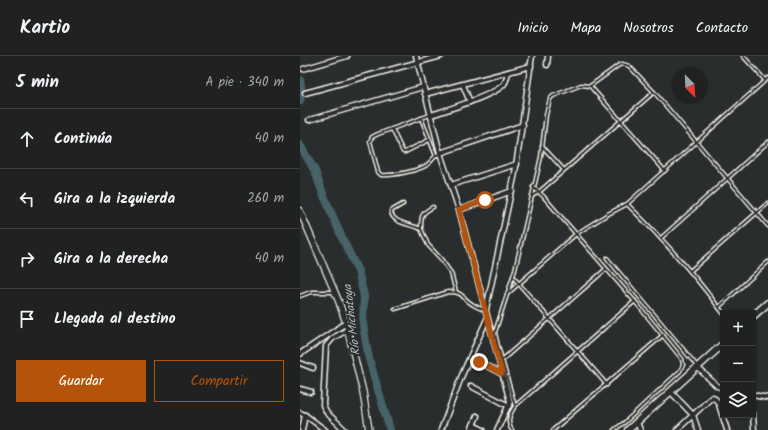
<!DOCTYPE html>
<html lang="es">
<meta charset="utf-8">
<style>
body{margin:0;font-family:Kalam,sans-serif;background:#282a2a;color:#f1f3f6}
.controls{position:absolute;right:12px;bottom:12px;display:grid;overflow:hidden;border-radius:0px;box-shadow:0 1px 3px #0004}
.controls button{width:36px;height:36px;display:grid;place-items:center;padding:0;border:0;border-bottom:1px solid #3d3f40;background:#202222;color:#f1f3f6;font:20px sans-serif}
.compass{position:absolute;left:372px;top:12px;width:36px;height:36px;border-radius:50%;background:#202222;box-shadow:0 1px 3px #0004;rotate:156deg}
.stop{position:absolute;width:12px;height:12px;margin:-9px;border:3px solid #b45309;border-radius:50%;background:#fff}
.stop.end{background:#b45309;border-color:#fff;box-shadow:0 1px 4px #0008}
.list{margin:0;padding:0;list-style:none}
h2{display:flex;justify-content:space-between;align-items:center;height:52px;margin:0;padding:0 16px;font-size:17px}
h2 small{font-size:13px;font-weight:400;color:#a2a4a5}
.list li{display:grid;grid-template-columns:26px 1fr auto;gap:12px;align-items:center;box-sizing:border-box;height:60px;padding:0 16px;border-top:1px solid #3d3f40}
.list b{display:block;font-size:15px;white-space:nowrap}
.list em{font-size:13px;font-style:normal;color:#a2a4a5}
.actions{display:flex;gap:8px;padding:12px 16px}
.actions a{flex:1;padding:9px 0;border:1px solid #b45309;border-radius:0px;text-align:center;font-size:14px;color:#b45309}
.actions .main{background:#b45309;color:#fff}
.icon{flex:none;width:22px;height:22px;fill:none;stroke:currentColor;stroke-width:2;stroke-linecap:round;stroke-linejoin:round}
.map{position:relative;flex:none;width:468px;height:374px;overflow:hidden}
header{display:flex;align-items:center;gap:24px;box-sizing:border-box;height:56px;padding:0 20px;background:#202222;border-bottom:1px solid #3d3f40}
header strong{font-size:19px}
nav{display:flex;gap:22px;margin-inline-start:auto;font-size:14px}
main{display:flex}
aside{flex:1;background:#202222}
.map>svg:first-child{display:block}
</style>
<header>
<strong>Kartio</strong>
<nav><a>Inicio</a><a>Mapa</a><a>Nosotros</a><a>Contacto</a></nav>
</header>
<main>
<aside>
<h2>5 min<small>A pie · 340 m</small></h2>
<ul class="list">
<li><svg class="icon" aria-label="ahead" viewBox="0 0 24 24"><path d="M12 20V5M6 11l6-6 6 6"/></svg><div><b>Continúa</b></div><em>40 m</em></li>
<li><svg class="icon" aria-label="left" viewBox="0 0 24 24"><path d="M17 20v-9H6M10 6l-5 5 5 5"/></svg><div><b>Gira a la izquierda</b></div><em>260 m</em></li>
<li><svg class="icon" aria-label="right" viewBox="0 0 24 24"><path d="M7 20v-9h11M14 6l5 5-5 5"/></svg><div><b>Gira a la derecha</b></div><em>40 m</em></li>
<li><svg class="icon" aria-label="arrive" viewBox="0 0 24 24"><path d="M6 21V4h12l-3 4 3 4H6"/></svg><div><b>Llegada al destino</b></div></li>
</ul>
<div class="actions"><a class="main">Guardar</a><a>Compartir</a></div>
</aside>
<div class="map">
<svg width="468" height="374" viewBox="0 0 468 374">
<rect width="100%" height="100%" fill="#2a2d2e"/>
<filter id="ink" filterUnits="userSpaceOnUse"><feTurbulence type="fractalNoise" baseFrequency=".025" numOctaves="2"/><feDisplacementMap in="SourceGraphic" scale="8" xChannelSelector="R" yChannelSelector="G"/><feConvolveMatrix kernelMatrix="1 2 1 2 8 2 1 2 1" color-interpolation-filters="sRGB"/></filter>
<g filter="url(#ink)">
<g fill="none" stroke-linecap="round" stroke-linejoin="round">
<g stroke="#47636a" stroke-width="8">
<path d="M0 24 2 36 0 45"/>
<path d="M0 89 15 115 22 135 43 184 58 215 64 240 63 269 69 303 90 374"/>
</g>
<g stroke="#f4f1e8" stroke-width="5">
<g id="service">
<path d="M443 0 465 24"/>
<path d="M290 30 365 115"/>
<path d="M130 59 78 78 72 81 70 85 78 116 81 119C92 120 118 115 127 109 132 105 134 100 139 98"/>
<path d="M121 62 136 100"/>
<path d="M92 73 103 96H105L129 84"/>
<path d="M242 90 264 114"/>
<path d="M233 131 243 140 337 248 382 303 383 309 380 315 325 366 314 374"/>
<path d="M232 140 239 136 354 36"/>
<path d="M103 148 91 155C92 168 111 168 121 173L128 189 141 203 151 217 156 236"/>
<path d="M121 173C121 160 121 157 133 151"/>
<path d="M361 182 468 86"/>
<path d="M307 202 397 310"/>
<path d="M390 215 468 147"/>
<path d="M213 221 307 329"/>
<path d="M207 238 276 178 308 158 327 148"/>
<path d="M0 240 11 236H34"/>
<path d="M419 251 468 206"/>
<path d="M95 253 148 236C165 236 160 241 172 248 176 251 180 252 184 254"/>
<path d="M423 257C394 218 362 182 327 148L468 22"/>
<path d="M202 304 306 213"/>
<path d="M215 350 198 290 195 277 196 273 215 214 241 101 246 59 250 43 253 40 281 29 290 30 319 9 323 8 329 10 354 36 468 170"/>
<path d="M212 374C206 366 210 358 215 350L335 245"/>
<path d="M253 374 363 279"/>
</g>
</g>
<g stroke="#f4f1e8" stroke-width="7">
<g id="minor">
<path d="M116 0 140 97 159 154 210 346 197 374"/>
<path d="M247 9 248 0"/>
<path d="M3 13 47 0"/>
<path d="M163 29 170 46"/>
<path d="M5 37 141 0"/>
<path d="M125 38 231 10"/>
<path d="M131 59C146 54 196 39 204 28 207 24 207 20 208 16"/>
<path d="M9 64 123 31"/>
<path d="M140 97 223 69"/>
<path d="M151 129 217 108"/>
<path d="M159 154 212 135"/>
<path d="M186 253 215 117 232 0"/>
<path d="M0 298 46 267"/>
<path d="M179 306 202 318"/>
<path d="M0 307 13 312"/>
<path d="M397 311 417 330 423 332"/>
<path d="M171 330 209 350"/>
<path d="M0 333 11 336"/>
<path d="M371 336 393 359 398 374"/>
<path d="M453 339 468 342"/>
<path d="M0 357 5 359 25 374"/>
<path d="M453 359 454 374"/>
<path d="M337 366 340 374"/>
<path d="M173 369 183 374"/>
<path d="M2 374 5 359"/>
<path d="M45 374 27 357 23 349 26 290 33 282 47 274"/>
<path d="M141 374 162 319 187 263"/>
<path d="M171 374 177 360"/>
<path d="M377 374 410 343 413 341 418 346 427 374"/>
</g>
</g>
<g stroke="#f4f1e8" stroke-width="8">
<path id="tertiary" d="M0 155 39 246 46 267 63 336 69 374"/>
</g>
<g stroke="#f4f1e8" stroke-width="9">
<g id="secondary">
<path d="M453 260 468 247"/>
<path d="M328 374 423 288"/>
</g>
</g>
<use href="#service" stroke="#2a2d2e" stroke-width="2"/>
<use href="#minor" stroke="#2a2d2e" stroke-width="4"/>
<use href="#tertiary" stroke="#2a2d2e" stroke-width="5.5"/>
<use href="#secondary" stroke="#2a2d2e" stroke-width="6"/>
</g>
</g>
<g fill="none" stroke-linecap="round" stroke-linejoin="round" filter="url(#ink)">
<path stroke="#b45309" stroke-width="5" d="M179 306 202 318 159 154 185 144"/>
</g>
<g text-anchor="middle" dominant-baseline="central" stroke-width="4" stroke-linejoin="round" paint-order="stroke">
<g font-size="12" font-style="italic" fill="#afb8b6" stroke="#2a2d2e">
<text transform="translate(52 264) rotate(-97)">Río Michatoya</text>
</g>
</g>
</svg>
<div class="controls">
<button>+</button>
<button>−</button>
<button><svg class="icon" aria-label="layers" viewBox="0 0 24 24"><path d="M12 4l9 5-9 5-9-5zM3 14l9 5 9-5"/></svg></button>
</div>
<svg class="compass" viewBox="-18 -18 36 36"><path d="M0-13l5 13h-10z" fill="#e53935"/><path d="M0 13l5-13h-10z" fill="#a2a4a5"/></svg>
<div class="stop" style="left:185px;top:144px"></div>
<div class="stop end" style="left:179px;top:306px"></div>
</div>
</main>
